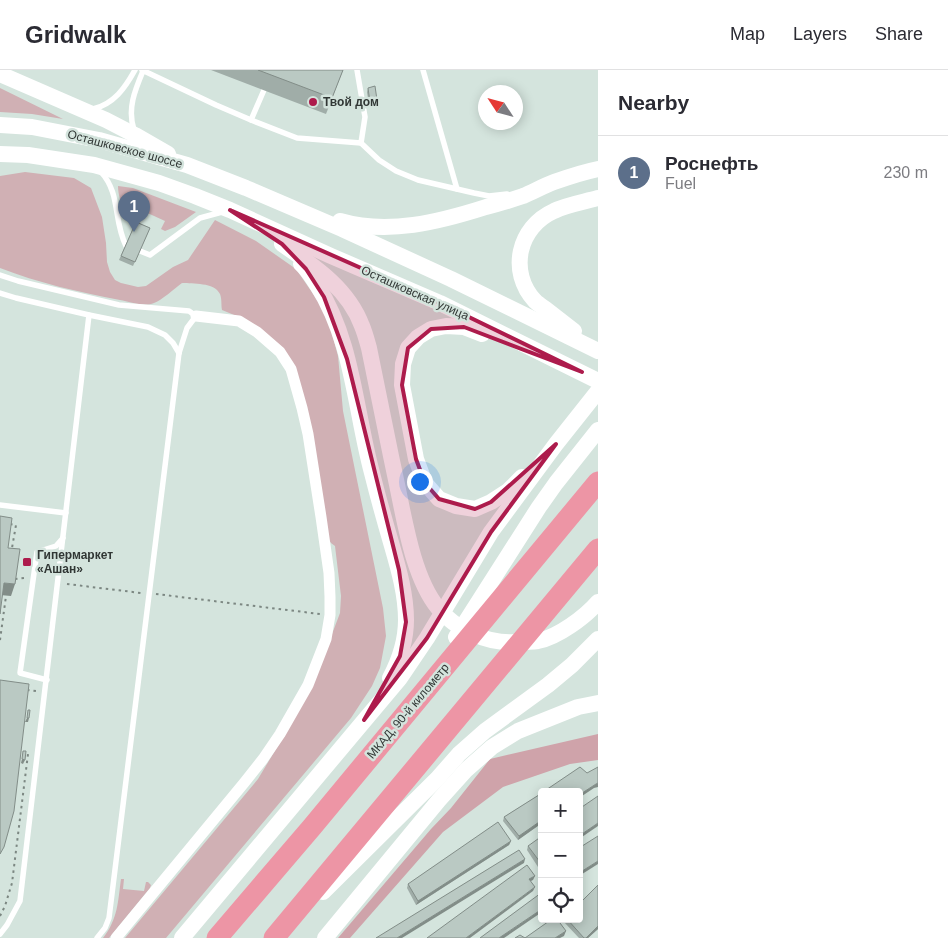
<!DOCTYPE html>
<meta charset="utf-8">
<style>
body{margin:0;font-family:Arial,sans-serif;background:#f7f7f7;color:#2b2b33}
.controls{position:absolute;right:15px;bottom:15px;display:grid;overflow:hidden;border-radius:5px;box-shadow:0 2px 12px #0003}
.controls button{width:45px;height:45px;display:grid;place-items:center;padding:0;border:0;border-bottom:1px solid #e1e1e2;background:#fff;color:#2b2b33;font:25px sans-serif}
.compass{position:absolute;left:478px;top:15px;width:45px;height:45px;border-radius:50%;background:#fff;box-shadow:0 2px 12px #0003;rotate:306deg}
.you{position:absolute;left:419px;top:411px;width:18px;height:18px;margin:-12px;border:4px solid #fff;border-radius:50%;background:#1a73e8;box-shadow:0 0 0 8px #1a73e833}
.badge{display:grid;place-items:center;width:32px;height:32px;border-radius:50%;background:#b45309;color:#fff;font-size:16px;font-weight:700}
.pin{position:absolute;translate:-50% -41px;filter:drop-shadow(0 1px 2px #0008)}
.pin::after{content:'';position:absolute;top:26px;width:18px;height:15px;background:inherit;clip-path:polygon(0 0,100% 0,50% 100%)}
.list{margin:0;padding:0;list-style:none}
h2{display:flex;justify-content:space-between;align-items:center;height:65px;margin:0;padding:0 20px;font-size:21px}
h2 small{font-size:16px;font-weight:400;color:#7c7c81}
.list li{display:grid;grid-template-columns:32px 1fr auto;gap:15px;align-items:center;box-sizing:border-box;height:75px;padding:0 20px;border-top:1px solid #e1e1e2}
.list b{display:block;font-size:19px;white-space:nowrap}
.list p{margin:0;font-size:16px;white-space:nowrap;color:#7c7c81}
.list em{font-size:16px;font-style:normal;color:#7c7c81}
.icon{flex:none;width:28px;height:28px;fill:none;stroke:currentColor;stroke-width:2;stroke-linecap:round;stroke-linejoin:round}
.map{position:relative;flex:none;width:598px;height:868px;overflow:hidden}
header{display:flex;align-items:center;gap:30px;box-sizing:border-box;height:70px;padding:0 25px;background:#fff;border-bottom:1px solid #e1e1e2}
header strong{font-size:24px}
nav{display:flex;gap:28px;margin-inline-start:auto;font-size:18px}
main{display:flex}
aside{flex:1;background:#fff}
.map>svg:first-child{display:block}
</style>
<header>
<strong>Gridwalk</strong>
<nav><a>Map</a><a>Layers</a><a>Share</a></nav>
</header>
<main>
<div class="map">
<svg width="598" height="868" viewBox="0 0 598 868">
<rect width="100%" height="100%" fill="#d4e4dd"/>
<g fill="#d0b0b4">
<path d="M0 18 63 49 32 44 0 42Z"/>
<path d="M25 102 74 108 91 118 102 147 106 173 107 192 110 202 115 210 121 213 138 217 146 216 173 197 188 190 215 150 256 171 296 199 318 231 330 256 338 286 343 341 383 538 386 566 380 598 372 616 351 648 166 868H125L258 709 285 664 329 572 340 543 341 526 335 476 331 473 326 466 291 292 239 247 222 240C221 235 222 229 220 224 214 212 193 214 182 213 175 218 161 231 154 233 144 237 130 232 120 230 79 222 38 213 0 198V106Z"/>
<path d="M118 116 133 118 196 142 175 157 165 161 161 159 165 151 141 140 137 148C134 146 129 143 126 140 121 135 118 124 118 116Z"/>
<path d="M121 809H124L123 819 144 821 146 812H148L151 815 150 818 109 868H103C118 849 118 831 121 809Z"/>
</g>
<path fill="#cfa3aa" d="M598 664V690L570 694 503 717 443 762 350 868H338L431 759 451 738 490 689Z"/>
<g fill="none" stroke-linecap="round" stroke-linejoin="round">
<g stroke="#7c8782" stroke-width="2" stroke-dasharray="2.5 4" stroke-linecap="butt">
<path d="M10 454 16 455 12 478"/>
<path d="M15 509 25 508"/>
<path d="M67 514 141 523"/>
<path d="M156 524 320 544"/>
<path d="M0 570 6 526"/>
<path d="M27 620 36 621 35 622"/>
<path d="M0 846 5 836 12 813 28 684"/>
</g>
<g stroke="#fff" stroke-width="5.5">
<path d="M142 0 216 35 251 50 264 20"/>
<path d="M357 0 365 47 361 73"/>
<path d="M423 0 457 119"/>
<path d="M93 39C114 34 125 18 135 0"/>
<path d="M251 50 297 68 361 73 379 90 396 101 418 110 474 123 489 126 507 124"/>
<path d="M134 60C127 39 135 20 143 1"/>
<path d="M101 102C121 124 113 150 126 176"/>
<path d="M140 181 150 185 200 148 222 142"/>
<path d="M0 205 18 211 119 235 189 241 196 246 187 258 179 283 109 848 105 858 97 868"/>
<path d="M0 223 16 228 89 245 148 257 165 265 173 273 179 283"/>
<path d="M0 435 66 443"/>
<path d="M47 610 20 603 37 482 56 476 63 468"/>
<path d="M0 864 7 855 20 831 89 245"/>
</g>
<path stroke="#fff" stroke-width="11" d="M116 868 244 713 263 689 280 664 308 615 326 569 330 545V527L329 503 321 447 308 364 302 338 291 299 280 282 257 262 239 251 196 246"/>
<g stroke="#fff" stroke-width="16">
<path d="M0 4 106 50 135 65 168 84"/>
<path d="M0 55 32 57 99 70 187 95 205 102 246 118 342 159 451 209 598 281"/>
<path d="M0 84 28 85 94 95 159 113 195 126 230 140 331 186 440 233 598 311"/>
<path d="M340 151C388 165 439 152 486 137 498 134 511 130 523 126 533 122 543 116 554 112 568 107 583 102 598 99"/>
<path d="M282 174C314 196 348 218 362 256 365 263 367 271 369 278 378 321 386 363 395 405 404 446 412 506 438 538 456 560 488 574 515 572 523 572 531 572 538 571 558 567 585 547 598 532"/>
<path d="M301 194C308 200 312 208 317 215 353 271 355 340 372 403 378 427 385 452 392 476 399 500 406 525 406 550 406 570 399 591 390 608"/>
<path d="M574 261C565 254 556 247 547 240 543 237 538 234 535 231 508 202 518 157 554 141 566 135 584 132 598 128"/>
<path d="M482 264 464 257 446 256 431 259 418 267 408 278 403 294 402 315 416 389 425 413 439 429 456 436 475 439 491 432 508 421 522 407"/>
<path d="M456 567 539 437 556 413 598 360"/>
<path d="M323 822 437 709 459 684 485 661 548 615 572 595 598 569"/>
<path d="M182 868 400 608 427 568 491 462 556 374 598 321"/>
<path d="M325 868 439 730 466 700 492 677 518 661 578 637 598 633"/>
</g>
<g stroke="#ed95a5" stroke-width="21">
<path d="M217 868 312 757 598 412"/>
<path d="M274 868 598 479"/>
</g>
</g>
<g fill="#a0ada8">
<path d="M211 0H343L326 44Z"/>
<path d="M368 18 375 35 369 36 367 22Z"/>
<path d="M136 152 150 158 133 196 119 190Z"/>
<path d="M542 723V753L518 770 503 751 504 747Z"/>
<path d="M511 771 509 775 416 835 407 818 408 814Z"/>
<path d="M528 776 542 794 538 797 527 780Z"/>
<path d="M598 815V859L588 868H579L564 852 565 849H579Z"/>
</g>
<g fill="#828d88">
<path d="M377 30 375 35 369 36 370 32Z"/>
<path d="M4 513 15 514 11 526 0 525Z"/>
<path d="M27 648H29L28 652H25Z"/>
<path d="M22 689 25 690 23 694 21 693Z"/>
<path d="M598 713V717L594 718 579 728V725L596 714Z"/>
<path d="M542 750V753L518 770 519 766Z"/>
<path d="M598 753V756L579 769V766Z"/>
<path d="M511 771 509 775 416 835 418 831Z"/>
<path d="M525 789 524 793 402 868H397Z"/>
<path d="M598 791V794L579 806V803Z"/>
<path d="M535 806 533 810 527 813 529 809Z"/>
<path d="M535 817 533 821 470 868H466Z"/>
<path d="M542 839V842L504 868H499Z"/>
<path d="M598 856V859L588 868H586Z"/>
<path d="M566 861 564 866 560 868H555Z"/>
</g>
<g fill="#bac9c3" stroke="#828d88">
<path d="M258 0H343L332 28Z"/>
<path d="M375 16 377 30 370 32 368 18Z"/>
<path d="M136 152 150 158 135 192 121 186Z"/>
<path d="M0 446 12 448 8 478 20 479 15 514 4 513 0 544Z"/>
<path d="M0 610 29 614 14 741 4 777 0 784Z"/>
<path d="M28 640H30L29 648H27Z"/>
<path d="M23 681H26L25 690 22 689Z"/>
<path d="M580 697 587 703 598 697V713L596 714 579 725V722H543Z"/>
<path d="M542 723V750L519 766 504 747Z"/>
<path d="M598 726V753L579 766V739Z"/>
<path d="M498 752 511 771 418 831 408 814Z"/>
<path d="M542 766V791L540 792 528 776Z"/>
<path d="M598 766V791L579 803V778Z"/>
<path d="M519 780 525 789 397 868H376Z"/>
<path d="M527 795 535 806 529 809 535 817 466 868H427Z"/>
<path d="M598 815V856L586 868H584L567 849H579V834Z"/>
<path d="M541 823 542 824V839L499 868H480Z"/>
<path d="M552 849H557L566 861 555 868H515L520 865 525 868Z"/>
</g>
<path fill="#ad1b4c" fill-opacity="0.2" stroke="#ad1b4c" stroke-width="4" stroke-linejoin="round" d="M230 140 440 233 582 302 464 257 431 259 408 278 402 315 416 389 425 413 439 429 475 439 491 432 556 374 491 462 427 568 364 650 400 586 406 552 399 500 347 289 324 227 306 199 282 174Z"/>
<g fill="#ad1b4c" stroke="#d4e4dd" stroke-width="2">
<circle cx="313" cy="32" r="5"/>
<rect x="22" y="487" width="10" height="10" rx="2.5"/>
</g>
<g text-anchor="middle" dominant-baseline="central" stroke-width="5" stroke-linejoin="round" paint-order="stroke">
<g font-size="12" font-weight="bold" fill="#313735" stroke="#d4e4dd" text-anchor="start">
<text x="323" y="32">Твой дом</text>
<text x="37" y="485">Гипермаркет<tspan x="37" dy="14">«Ашан»</tspan></text>
</g>
<g font-size="12" fill="#313735" stroke="#d4e4dd">
<text transform="translate(125 79) rotate(15)">Осташковское шоссе</text>
<text transform="translate(415 223) rotate(24)">Осташковская улица</text>
<text transform="translate(408 641) rotate(-50)">МКАД, 90-й километр</text>
</g>
</g>
</svg>
<div class="controls">
<button>+</button>
<button>−</button>
<button><svg class="icon" aria-label="locate" viewBox="0 0 24 24"><circle cx="12" cy="12" r="6"/><path d="M12 2v4M12 18v4M2 12h4M18 12h4"/></svg></button>
</div>
<svg class="compass" viewBox="-18 -18 36 36"><path d="M0-13l5 13h-10z" fill="#e53935"/><path d="M0 13l5-13h-10z" fill="#7c7c81"/></svg>
<div class="you"></div>
<div class="pin badge" style="left:134px;top:162px;background:#5c6f8a">1</div>
</div>
<aside>
<h2>Nearby<small></small></h2>
<ul class="list">
<li><span class="badge" style="background:#5c6f8a">1</span><div><b>Роснефть</b><p>Fuel</p></div><em>230 m</em></li>
</ul>
</aside>
</main>
